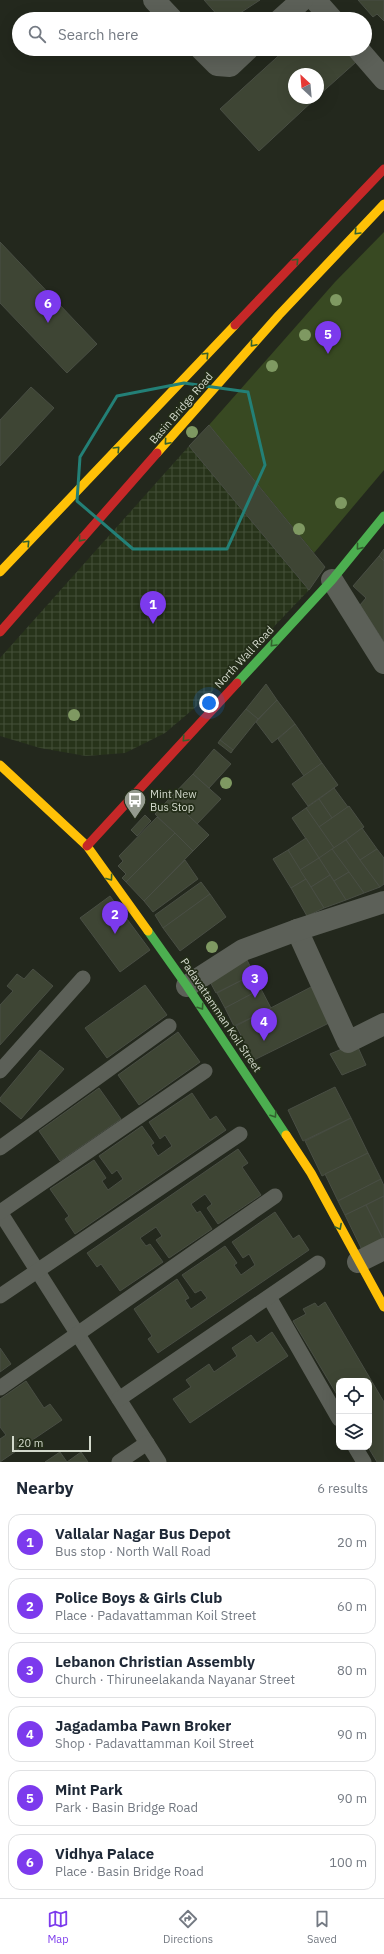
<!DOCTYPE html>
<meta charset="utf-8">
<style>
body{margin:0;font-family:"IBM Plex Sans",sans-serif;background:#f6f6f7;color:#1f2937}
.controls{position:absolute;right:12px;bottom:12px;display:grid;overflow:hidden;border-radius:8px;box-shadow:0 4px 16px #0002}
.controls button{width:36px;height:36px;display:grid;place-items:center;padding:0;border:0;border-bottom:1px solid #e0e1e3;background:#fff;color:#1f2937;font:20px sans-serif}
.compass{position:absolute;left:288px;top:68px;width:36px;height:36px;border-radius:50%;background:#fff;box-shadow:0 4px 16px #0002;rotate:334deg}
.scale{position:absolute;left:12px;bottom:10px;width:79px;box-sizing:border-box;padding-left:4px;border:2px solid #d3d9cc;border-top:0;font-size:11px;line-height:14px;white-space:nowrap;color:#d3d9cc;-webkit-text-stroke:3px #232d18;paint-order:stroke}
.you{position:absolute;left:209px;top:703px;width:14px;height:14px;margin:-10px;border:3px solid #fff;border-radius:50%;background:#1a73e8;box-shadow:0 0 0 6px #1a73e833}
.badge{display:grid;place-items:center;width:26px;height:26px;border-radius:50%;background:#7c3aed;color:#fff;font-size:13px;font-weight:700}
.pin{position:absolute;translate:-50% -33px;filter:drop-shadow(0 1px 2px #0008)}
.pin::after{content:'';position:absolute;top:21px;width:14px;height:12px;background:inherit;clip-path:polygon(0 0,100% 0,50% 100%)}
.list{margin:0;padding:0;list-style:none}
h2{display:flex;justify-content:space-between;align-items:center;height:52px;margin:0;padding:0 16px;font-size:17px}
h2 small{font-size:13px;font-weight:400;color:#747a83}
.list li{display:grid;grid-template-columns:26px 1fr auto;gap:12px;align-items:center;box-sizing:border-box;height:56px;margin:0 8px 8px;padding:0 8px;border:1px solid #e0e1e3;border-radius:12px}
.list b{display:block;font-size:15px;white-space:nowrap}
.list p{margin:0;font-size:13px;white-space:nowrap;color:#747a83}
.list em{font-size:13px;font-style:normal;color:#747a83}
.icon{flex:none;width:22px;height:22px;fill:none;stroke:currentColor;stroke-width:2;stroke-linecap:round;stroke-linejoin:round}
.map{position:relative;flex:none;width:384px;height:1462px;overflow:hidden}
.search{position:absolute;background:#fff;box-shadow:0 4px 16px #0002;left:12px;right:12px;top:12px;height:44px;display:flex;align-items:center;gap:10px;box-sizing:border-box;padding:0 14px;border-radius:22px;color:#747a83;font-size:15px}
.sheet{height:436px;background:#fff}
nav{display:flex;justify-content:space-around;align-items:center;box-sizing:border-box;height:56px;border-top:1px solid #e0e1e3;background:#fff;font-size:11px;color:#747a83}
nav a{display:grid;justify-items:center;gap:2px}
nav .on{color:#7c3aed}
.map>svg:first-child{display:block}
</style>
<div class="map">
<svg width="384" height="1462" viewBox="0 0 384 1462">
<defs>
<pattern id="industrial-grid" width="8" height="8" patternUnits="userSpaceOnUse"><rect width="8" height="8" fill="#27331a"/><path d="M0 4h8M4 0v8" fill="none" stroke="#45503a"/></pattern>
</defs>
<rect width="100%" height="100%" fill="#23281d"/>
<path fill="url(#industrial-grid)" d="M189 446 309 590 204 700 165 733 125 753 86 756 40 748 0 736V658Z"/>
<path fill="#384922" d="M384 232V470L314 553 209 425 335 282Z"/>
<g fill="#3e4534" stroke="#494e44">
<path d="M204 0H260L231 19H221Z"/>
<path d="M358 0H384V21L377 14 373 17Z"/>
<path d="M286 49H344L356 62 318 96V74H294V98H316L259 151 220 109Z"/>
<path d="M0 242 97 344 67 373 0 303Z"/>
<path d="M31 387 54 408 0 466V420Z"/>
<path d="M209 425 325 567 309 590 189 446Z"/>
<path d="M384 549V561L379 556Z"/>
<path d="M379 556 384 561V642L360 605 366 598 353 586Z"/>
<path d="M266 684 277 700 258 719 246 709Z"/>
<path d="M277 700 295 724 272 743 256 722Z"/>
<path d="M246 709 258 719 233 750 220 740Z"/>
<path d="M295 724 322 763 304 776 278 739Z"/>
<path d="M220 740 233 750 231 753 218 743Z"/>
<path d="M214 749 231 764 209 788 193 774Z"/>
<path d="M322 763 338 785 308 806 292 784Z"/>
<path d="M193 774 221 799 197 824 170 798Z"/>
<path d="M334 788 348 807 332 818 319 799Z"/>
<path d="M170 798 209 835 193 851 155 814Z"/>
<path d="M319 799 332 818 319 827 306 808Z"/>
<path d="M349 806 364 827 334 848 319 827Z"/>
<path d="M306 808 334 848 319 858 292 818Z"/>
<path d="M145 815 151 821 137 836 131 830Z"/>
<path d="M157 817 175 833 126 882 122 878 126 874 118 866 123 861 119 856Z"/>
<path d="M362 828 377 849 360 860 346 840Z"/>
<path d="M175 833 193 851 144 901 126 882Z"/>
<path d="M306 838 319 858 300 870 288 850Z"/>
<path d="M346 840 360 860 380 887 364 893 332 849Z"/>
<path d="M332 849 349 872 334 881 319 858Z"/>
<path d="M377 849 384 858V884L380 887 360 860Z"/>
<path d="M288 850 306 879 291 888 273 859Z"/>
<path d="M319 858 330 875 311 887 300 870Z"/>
<path d="M185 860 198 879 153 912 144 901Z"/>
<path d="M349 872 364 893 346 900 334 881Z"/>
<path d="M330 875 346 900 324 908 311 887Z"/>
<path d="M306 879 324 908 307 916 291 888Z"/>
<path d="M201 882 210 894 163 928 155 915Z"/>
<path d="M210 894 226 917 180 951 163 928Z"/>
<path d="M110 896 150 950 120 972 80 918Z"/>
<path d="M246 958 254 974 216 993 208 978Z"/>
<path d="M33 969 53 986 0 1045V1005L13 991 7 986 17 974 24 979Z"/>
<path d="M254 974 261 989 225 1008 217 993Z"/>
<path d="M145 985 167 1015 107 1058 85 1028Z"/>
<path d="M313 986 331 1022 254 1060 236 1026Z"/>
<path d="M261 989 271 1008 234 1026 225 1008Z"/>
<path d="M178 1032 200 1062 139 1105 118 1075Z"/>
<path d="M356 1043 366 1065 342 1075 330 1054Z"/>
<path d="M40 1050 64 1069 21 1119 0 1101V1098Z"/>
<path d="M335 1087 351 1118 303 1141 288 1110Z"/>
<path d="M99 1088 121 1119 60 1161 39 1131Z"/>
<path d="M192 1093 210 1120 216 1116 226 1130 75 1234 65 1219 69 1216 50 1189 94 1160 106 1178 102 1181 108 1190 123 1179 117 1170 112 1174 99 1156 142 1126 154 1143 151 1145 158 1156 172 1146 165 1135 160 1139 149 1122Z"/>
<path d="M351 1118 368 1153 322 1176 305 1141Z"/>
<path d="M238 1149 248 1163 242 1167 261 1195 218 1224 207 1208 212 1204 205 1194 191 1204 197 1213 200 1211 212 1229 169 1258 156 1240 162 1236 156 1227 140 1238 146 1246 150 1244 163 1262 120 1291 101 1264 97 1267 87 1253Z"/>
<path d="M368 1153 381 1179 338 1201 325 1174Z"/>
<path d="M381 1179 384 1186V1196L345 1215 338 1201Z"/>
<path d="M384 1196V1241L366 1205Z"/>
<path d="M366 1205 384 1241 364 1254 345 1215Z"/>
<path d="M275 1212 293 1239 299 1235 309 1250 158 1353 148 1339 152 1336 134 1309 177 1279 189 1298 185 1300 191 1309 207 1298 201 1290 195 1293 182 1275 225 1246 237 1263 234 1265 241 1275 255 1265 249 1254 243 1258 232 1242Z"/>
<path d="M325 1302 384 1402V1462H377L368 1447 369 1381H339V1398L293 1321 306 1314 303 1309 315 1303 318 1307Z"/>
<path d="M272 1332 288 1356 190 1423 173 1399 191 1387 186 1380 209 1364 214 1372 237 1356 232 1348 251 1335 257 1343Z"/>
<path d="M0 1348 11 1364 0 1372Z"/>
<path d="M26 1381 44 1408 50 1404 62 1420 0 1462V1439L6 1435 0 1427V1399Z"/>
<path d="M60 1452 67 1462 81 1452 88 1462H45Z"/>
</g>
<g fill="none" stroke-linecap="round" stroke-linejoin="round">
<g stroke="#5c6058" stroke-width="15">
<path d="M0 1071 83 978"/>
<path d="M0 1148 169 1026"/>
<path d="M0 1212 159 1462"/>
<path d="M0 1212 205 1071"/>
<path d="M0 1296 240 1134"/>
<path d="M269 1297 339 1419"/>
<path d="M0 1388 275 1196"/>
<path d="M119 1399 318 1263"/>
<path d="M355 1447 364 1462"/>
<path d="M119 1462 147 1443"/>
</g>
<g stroke="#5c6058" stroke-width="22">
<path d="M154 0 172 19"/>
<path d="M315 0 332 19"/>
<path d="M281 19 302 0"/>
<path d="M201 49 217 65 230 66 248 49"/>
<path d="M358 49 384 79"/>
<path d="M332 580 384 663"/>
<path d="M297 930 348 1042 384 1024"/>
<path d="M187 986 243 950 297 930 384 902"/>
<path d="M358 1262 384 1249"/>
</g>
<g stroke="#4caf50" stroke-width="9">
<path d="M237 683 332 580 384 516"/>
<path d="M148 931 187 986 286 1135"/>
</g>
<g stroke="#ffc107" stroke-width="9">
<path d="M157 453 279 315 384 204"/>
<path d="M0 572 235 325"/>
<path d="M0 765 87 846 148 931"/>
<path d="M286 1135 311 1173 384 1307"/>
</g>
<g stroke="#c62828" stroke-width="9">
<path d="M235 325 384 169"/>
<path d="M0 632 157 453"/>
<path d="M87 846 237 683"/>
</g>
</g>
<g fill="#7f9962">
<circle cx="336" cy="300" r="6"/>
<circle cx="305" cy="335" r="6"/>
<circle cx="272" cy="366" r="6"/>
<circle cx="192" cy="432" r="6"/>
<circle cx="341" cy="503" r="6"/>
<circle cx="299" cy="529" r="6"/>
<circle cx="74" cy="715" r="6"/>
<circle cx="226" cy="783" r="6"/>
<circle cx="212" cy="947" r="6"/>
</g>
<defs><path id="oneway-chevron" d="M-2-3.5L2.5 0L-2 3.5" fill="none" stroke-width="1.6" stroke-linecap="round" stroke-linejoin="round"/></defs>
<g stroke="#33612e">
<use href="#oneway-chevron" transform="translate(357 232) rotate(134)"/>
<use href="#oneway-chevron" transform="translate(296 261) rotate(-46)"/>
<use href="#oneway-chevron" transform="translate(253 344) rotate(131)"/>
<use href="#oneway-chevron" transform="translate(206 355) rotate(-46)"/>
<use href="#oneway-chevron" transform="translate(167 442) rotate(131)"/>
<use href="#oneway-chevron" transform="translate(117 449) rotate(-46)"/>
<use href="#oneway-chevron" transform="translate(81 539) rotate(131)"/>
<use href="#oneway-chevron" transform="translate(27 543) rotate(-46)"/>
<use href="#oneway-chevron" transform="translate(359 547) rotate(129)"/>
<use href="#oneway-chevron" transform="translate(273 644) rotate(133)"/>
<use href="#oneway-chevron" transform="translate(185 739) rotate(133)"/>
<use href="#oneway-chevron" transform="translate(110 878) rotate(54)"/>
<use href="#oneway-chevron" transform="translate(201 1007) rotate(56)"/>
<use href="#oneway-chevron" transform="translate(274 1115) rotate(56)"/>
<use href="#oneway-chevron" transform="translate(339 1227) rotate(62)"/>
</g>
<path fill="none" stroke="#238077" stroke-width="3" stroke-linejoin="round" d="M184 383 248 392 265 465 227 549H133L77 501 80 457 117 396Z"/>
<defs>
<g id="bus-pin" transform="scale(1.15)"><path d="M0 17L-7.5 6A9.5 9.5 0 1 1 7.5 6Z" fill="#959b8f" stroke="#232d18"/><path d="M-5-6H5V4H4V6H2V4H-2V6H-4V4H-5ZM-3.5-4V0h7V-4ZM-3.5 1.2v1.5H-2V1.2ZM2 1.2v1.5H3.5V1.2Z" fill="#fff"/></g>
</defs>
<g fill-rule="evenodd">
<use href="#bus-pin" x="135" y="800"/>
</g>
<g text-anchor="middle" dominant-baseline="central" stroke-width="3.5" stroke-linejoin="round" paint-order="stroke">
<g font-size="11" fill="#d3d9cc" stroke="#232d18">
<text transform="translate(181 408) rotate(-49)">Basin Bridge Road</text>
<text transform="translate(244 657) rotate(-47)">North Wall Road</text>
<text transform="translate(221 1015) rotate(56)">Padavattamman Koil Street</text>
</g>
<g font-size="11" fill="#d3d9cc" stroke="#232d18" text-anchor="start">
<text x="150" y="794">Mint New<tspan x="150" dy="13">Bus Stop</tspan></text>
</g>
</g>
</svg>
<div class="controls">
<button><svg class="icon" aria-label="locate" viewBox="0 0 24 24"><circle cx="12" cy="12" r="6"/><path d="M12 2v4M12 18v4M2 12h4M18 12h4"/></svg></button>
<button><svg class="icon" aria-label="layers" viewBox="0 0 24 24"><path d="M12 4l9 5-9 5-9-5zM3 14l9 5 9-5"/></svg></button>
</div>
<svg class="compass" viewBox="-18 -18 36 36"><path d="M0-13l5 13h-10z" fill="#e53935"/><path d="M0 13l5-13h-10z" fill="#747a83"/></svg>
<div class="scale">20 m</div>
<div class="you"></div>
<div class="pin badge" style="left:153px;top:624px">1</div>
<div class="pin badge" style="left:115px;top:934px">2</div>
<div class="pin badge" style="left:255px;top:998px">3</div>
<div class="pin badge" style="left:264px;top:1041px">4</div>
<div class="pin badge" style="left:328px;top:354px">5</div>
<div class="pin badge" style="left:48px;top:323px">6</div>
<div class="search"><svg class="icon" aria-label="search" viewBox="0 0 24 24"><circle cx="10" cy="10" r="6"/><path d="M15 15l6 6"/></svg>Search here</div>
</div>
<section class="sheet">
<h2>Nearby<small>6 results</small></h2>
<ul class="list">
<li><span class="badge">1</span><div><b>Vallalar Nagar Bus Depot</b><p>Bus stop · North Wall Road</p></div><em>20 m</em></li>
<li><span class="badge">2</span><div><b>Police Boys &amp; Girls Club</b><p>Place · Padavattamman Koil Street</p></div><em>60 m</em></li>
<li><span class="badge">3</span><div><b>Lebanon Christian Assembly</b><p>Church · Thiruneelakanda Nayanar Street</p></div><em>80 m</em></li>
<li><span class="badge">4</span><div><b>Jagadamba Pawn Broker</b><p>Shop · Padavattamman Koil Street</p></div><em>90 m</em></li>
<li><span class="badge">5</span><div><b>Mint Park</b><p>Park · Basin Bridge Road</p></div><em>90 m</em></li>
<li><span class="badge">6</span><div><b>Vidhya Palace</b><p>Place · Basin Bridge Road</p></div><em>100 m</em></li>
</ul>
</section>
<nav>
<a class="on"><svg class="icon" aria-label="map" viewBox="0 0 24 24"><path d="M3 6l6-2 6 2 6-2v14l-6 2-6-2-6 2zM9 4v14M15 6v14"/></svg>Map</a>
<a><svg class="icon" aria-label="directions" viewBox="0 0 24 24"><path d="M12 3l9 9-9 9-9-9zM9 14v-3h6M13 9l2 2-2 2"/></svg>Directions</a>
<a><svg class="icon" aria-label="saved" viewBox="0 0 24 24"><path d="M7 4h10v16l-5-4-5 4z"/></svg>Saved</a>
</nav>
